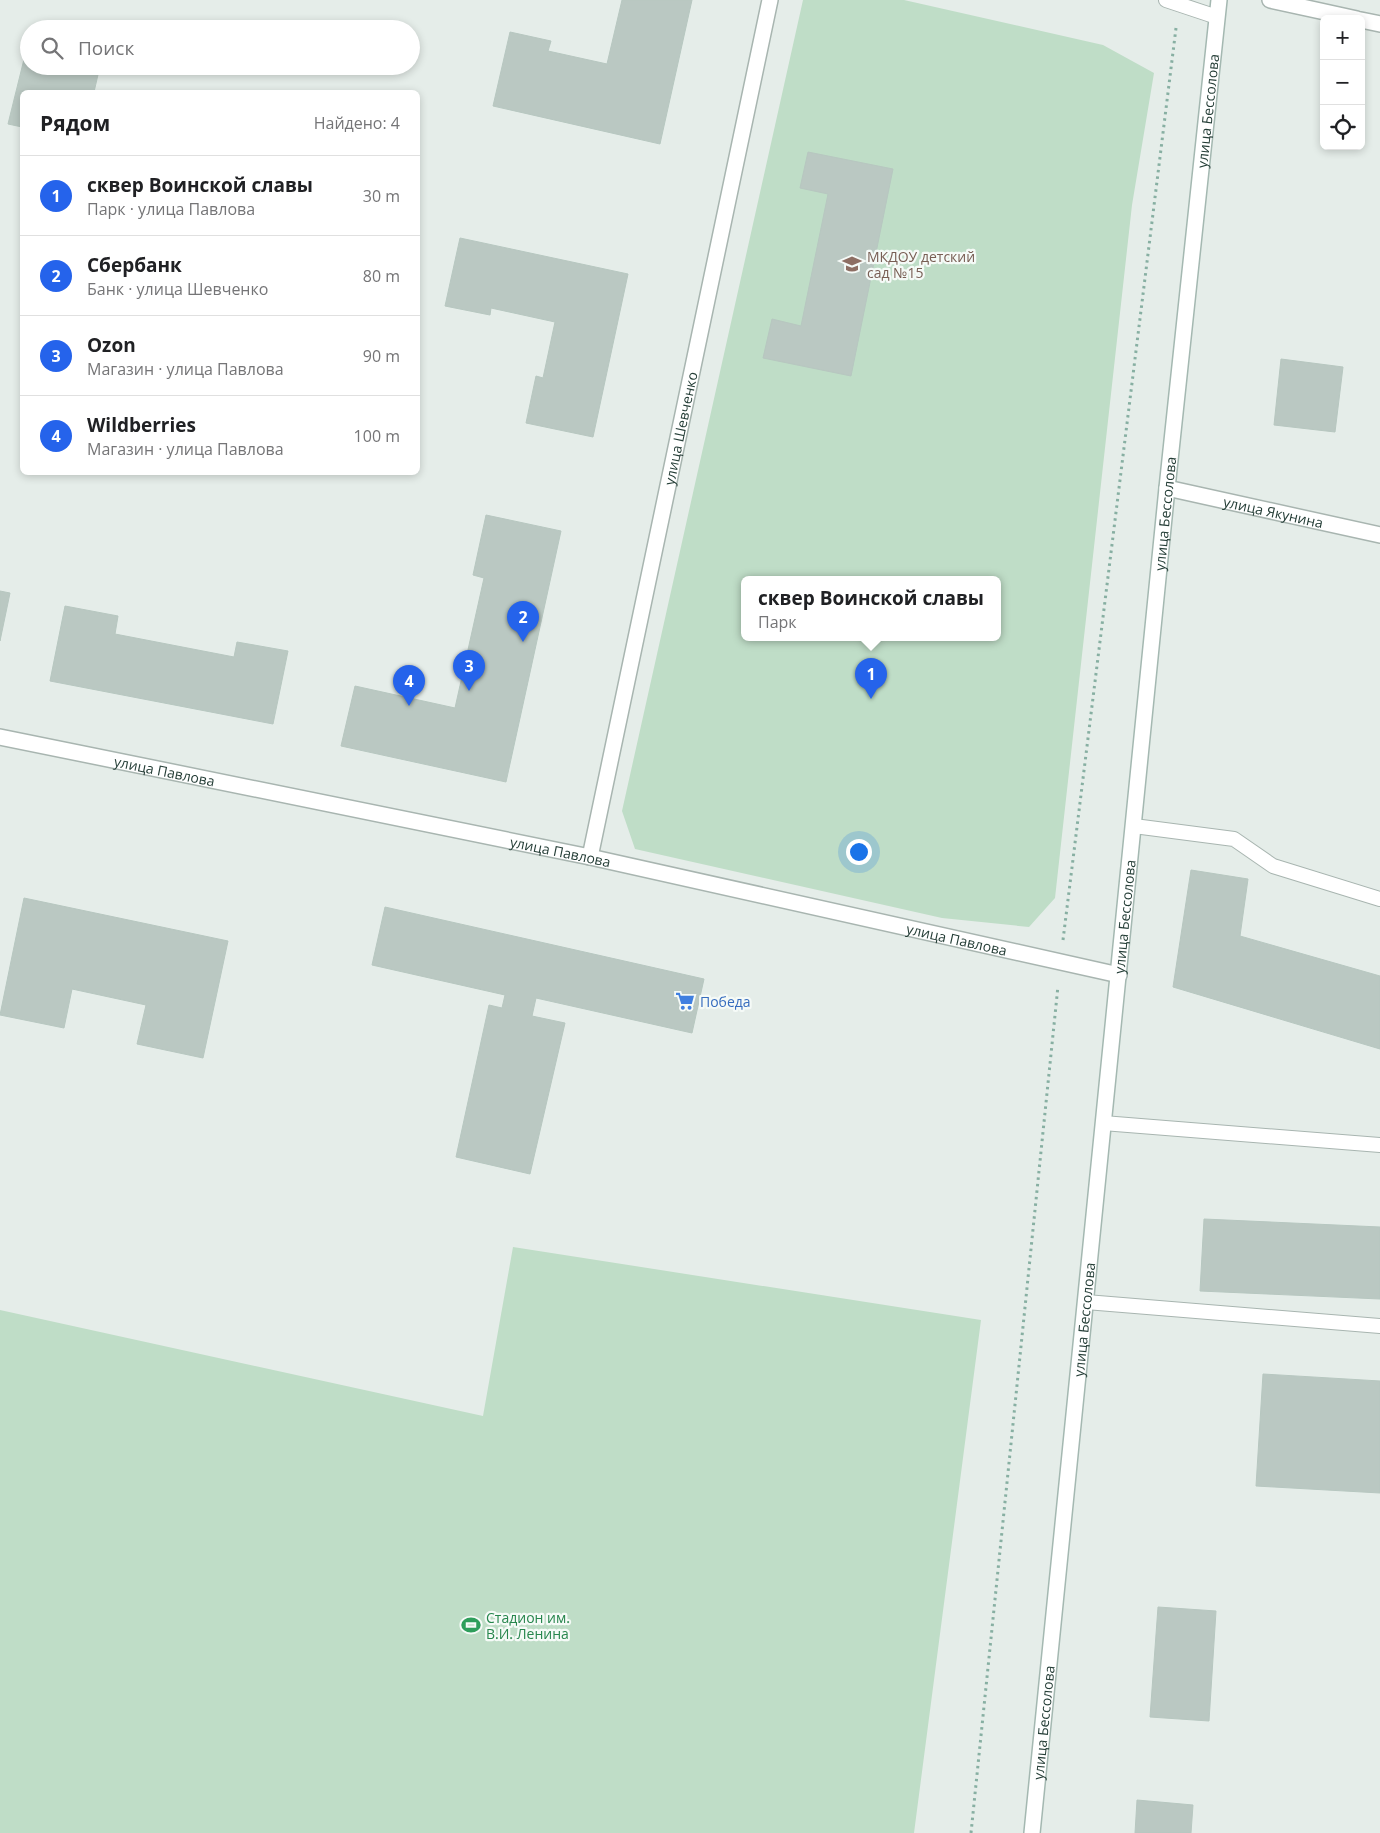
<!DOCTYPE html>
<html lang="ru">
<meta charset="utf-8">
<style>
body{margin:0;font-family:"Open Sans",sans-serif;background:#f2f2f2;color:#202124}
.controls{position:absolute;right:15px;top:15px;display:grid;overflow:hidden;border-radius:8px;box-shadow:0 2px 8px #0003}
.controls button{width:45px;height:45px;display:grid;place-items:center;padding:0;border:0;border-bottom:1px solid #e0e0e0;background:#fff;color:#202124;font:25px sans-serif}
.you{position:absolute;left:858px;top:851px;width:18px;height:18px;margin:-12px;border:4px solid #fff;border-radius:50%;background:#1a73e8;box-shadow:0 0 0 8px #1a73e833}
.badge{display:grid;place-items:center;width:32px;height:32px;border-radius:50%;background:#2563eb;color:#fff;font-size:16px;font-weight:700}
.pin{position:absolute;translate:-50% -41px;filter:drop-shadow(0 1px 2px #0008)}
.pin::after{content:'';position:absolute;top:26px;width:18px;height:15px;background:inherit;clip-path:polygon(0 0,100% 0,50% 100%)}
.popup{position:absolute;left:741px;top:576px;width:260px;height:65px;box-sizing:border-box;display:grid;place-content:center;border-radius:8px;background:#fff;filter:drop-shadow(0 1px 4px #0005);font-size:16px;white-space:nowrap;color:#757577}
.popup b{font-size:19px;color:#202124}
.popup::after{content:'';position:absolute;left:50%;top:100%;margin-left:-10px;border:10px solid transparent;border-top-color:#fff}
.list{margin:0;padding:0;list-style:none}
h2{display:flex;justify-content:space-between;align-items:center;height:65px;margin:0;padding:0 20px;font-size:21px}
h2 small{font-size:16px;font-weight:400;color:#757577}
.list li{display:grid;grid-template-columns:32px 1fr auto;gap:15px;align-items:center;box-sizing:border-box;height:80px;padding:0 20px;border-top:1px solid #e0e0e0}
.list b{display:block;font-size:19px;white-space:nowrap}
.list p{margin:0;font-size:16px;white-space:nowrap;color:#757577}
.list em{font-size:16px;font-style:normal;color:#757577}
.icon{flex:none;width:28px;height:28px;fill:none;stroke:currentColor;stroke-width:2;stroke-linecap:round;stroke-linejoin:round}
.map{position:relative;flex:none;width:1380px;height:1833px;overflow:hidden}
.search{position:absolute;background:#fff;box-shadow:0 2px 8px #0003;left:20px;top:20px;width:400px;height:55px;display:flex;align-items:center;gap:12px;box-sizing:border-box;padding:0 18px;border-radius:28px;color:#757577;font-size:19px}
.panel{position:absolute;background:#fff;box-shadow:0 2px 8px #0003;left:20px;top:90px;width:400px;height:385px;border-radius:8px}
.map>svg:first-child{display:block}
</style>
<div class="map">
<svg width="1380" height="1833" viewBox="0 0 1380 1833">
<rect width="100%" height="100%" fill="#e5ede9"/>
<g fill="#bfddc7" fill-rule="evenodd">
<path d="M803 0H904L1103 45 1154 73 1132 205 1055 898 1029 927 942 918 635 849 622 811ZM745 580H997V638H745Z"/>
<path d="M513 1247 981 1320 914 1833H0V1310L483 1416Z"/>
</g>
<g fill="#bac8c2" stroke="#b7c7c0">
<path d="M622 0H692L660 144 493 106 510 32 551 41 548 51 607 64Z"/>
<path d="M29 39V66H100L94 92H22V127L8 124Z"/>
<path d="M808 152 893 169 851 376 763 358 772 319 801 326 828 194 800 188Z"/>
<path d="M460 238 628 274 593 437 526 423 536 376 543 378 555 322 491 308 490 315 445 306Z"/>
<path d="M1281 359 1343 367 1335 432 1274 425Z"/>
<path d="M486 515 561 531 506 782 341 746 355 686 455 708 484 578 473 575Z"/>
<path d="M0 591 10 593 0 641Z"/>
<path d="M65 606 118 616 115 634 234 657 237 642 288 651 273 724 50 681Z"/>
<path d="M1191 870 1248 879 1240 936 1380 976V1049L1173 987Z"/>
<path d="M24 898 228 941 203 1058 137 1044 146 1005 72 989 64 1028 0 1015Z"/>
<path d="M385 907 704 979 692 1033 536 998 532 1016 565 1023 530 1174 456 1157 489 1005 502 1008 505 995 372 965Z"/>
<path d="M1204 1219 1380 1227V1299L1200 1291Z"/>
<path d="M1263 1374 1380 1381V1493L1256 1486Z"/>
<path d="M1158 1607 1216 1611 1209 1721 1150 1717Z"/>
<path d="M1137 1800 1193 1805 1191 1833H1135Z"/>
</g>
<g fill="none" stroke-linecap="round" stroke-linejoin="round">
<g stroke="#a8b5b0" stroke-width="16">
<g id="service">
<path d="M1166 0 1217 17"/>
<path d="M1134 826 1234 839 1273 866 1380 899"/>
<path d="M1103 1123 1380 1145"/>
<path d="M1086 1302 1380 1326"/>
</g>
</g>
<g stroke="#a8b5b0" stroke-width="18">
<g id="minor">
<path d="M1270 0 1357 19"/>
<path d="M1361 20 1380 24"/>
<path id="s1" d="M1167 488 1380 535"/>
<path id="s2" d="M0 737 590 857 1119 975"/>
<path id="s3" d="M590 857 770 0"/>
</g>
</g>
<g stroke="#a4b8b1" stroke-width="18">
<g id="secondary">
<path id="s4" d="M1032 1833 1167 488 1219 0"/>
</g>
</g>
<g stroke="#87afa2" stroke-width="3" stroke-dasharray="2.5 4" stroke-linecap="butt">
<path d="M1063 940 1176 28"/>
<path d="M971 1833 1058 986"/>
</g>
<use href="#service" stroke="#fff" stroke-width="14"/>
<use href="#minor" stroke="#fff" stroke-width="15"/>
<use href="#secondary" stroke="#fff" stroke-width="15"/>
</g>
<defs>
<g id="school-bare" transform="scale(1.5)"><path d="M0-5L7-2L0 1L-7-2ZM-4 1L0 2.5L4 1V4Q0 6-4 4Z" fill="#8d6e63" stroke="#f5faf7" stroke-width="2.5" paint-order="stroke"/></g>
<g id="supermarket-bare" transform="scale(1.5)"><path d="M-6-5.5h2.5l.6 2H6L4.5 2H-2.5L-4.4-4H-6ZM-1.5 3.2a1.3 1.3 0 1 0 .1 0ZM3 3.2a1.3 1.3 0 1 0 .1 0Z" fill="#3f7fe0" stroke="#f5faf7" stroke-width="2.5" paint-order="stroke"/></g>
<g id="stadium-bare" transform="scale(1.5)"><path d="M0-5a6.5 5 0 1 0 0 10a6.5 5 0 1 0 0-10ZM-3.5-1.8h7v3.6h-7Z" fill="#2e9e5b" stroke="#f5faf7" stroke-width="2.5" paint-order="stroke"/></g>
</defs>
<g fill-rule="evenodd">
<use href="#school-bare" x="852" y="264"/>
<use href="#supermarket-bare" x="685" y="1001"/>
<use href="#stadium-bare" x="471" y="1625"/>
</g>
<g text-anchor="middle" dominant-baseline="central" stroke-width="4.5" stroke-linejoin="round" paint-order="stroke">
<g font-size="14" fill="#253e37" stroke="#f5faf7">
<text stroke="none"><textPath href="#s4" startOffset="1731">улица Бессолова</textPath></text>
<text stroke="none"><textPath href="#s3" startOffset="438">улица Шевченко</textPath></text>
<text stroke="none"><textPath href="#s1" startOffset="109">улица Якунина</textPath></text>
<text stroke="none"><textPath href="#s4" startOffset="1326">улица Бессолова</textPath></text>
<text stroke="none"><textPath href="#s2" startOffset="168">улица Павлова</textPath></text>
<text stroke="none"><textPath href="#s2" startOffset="572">улица Павлова</textPath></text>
<text stroke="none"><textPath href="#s4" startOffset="921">улица Бессолова</textPath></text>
<text stroke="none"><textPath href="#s2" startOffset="978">улица Павлова</textPath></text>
<text stroke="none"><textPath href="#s4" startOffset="516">улица Бессолова</textPath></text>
<text stroke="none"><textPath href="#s4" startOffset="111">улица Бессолова</textPath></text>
</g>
<g font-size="14" fill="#785e54" stroke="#f5faf7" text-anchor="start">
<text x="867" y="256">МКДОУ детский<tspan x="867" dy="16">сад №15</tspan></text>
</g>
<g font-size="14" fill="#366cbe" stroke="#f5faf7" text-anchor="start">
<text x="700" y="1001">Победа</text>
</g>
<g font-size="14" fill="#27864d" stroke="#f5faf7" text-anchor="start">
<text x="486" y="1617">Стадион им.<tspan x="486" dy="16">В.И. Ленина</tspan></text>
</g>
</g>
</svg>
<div class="controls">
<button>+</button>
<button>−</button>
<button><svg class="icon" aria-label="locate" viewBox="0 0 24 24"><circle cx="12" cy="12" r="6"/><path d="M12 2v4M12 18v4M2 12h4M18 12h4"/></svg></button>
</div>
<div class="you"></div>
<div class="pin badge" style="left:871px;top:699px">1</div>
<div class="popup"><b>сквер Воинской славы</b>Парк</div>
<div class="pin badge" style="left:523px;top:642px">2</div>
<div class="pin badge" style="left:469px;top:691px">3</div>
<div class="pin badge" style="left:409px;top:706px">4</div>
<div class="search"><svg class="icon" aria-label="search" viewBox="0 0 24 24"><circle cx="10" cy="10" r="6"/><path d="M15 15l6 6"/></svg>Поиск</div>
<section class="panel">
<h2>Рядом<small>Найдено: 4</small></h2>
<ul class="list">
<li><span class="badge">1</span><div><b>сквер Воинской славы</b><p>Парк · улица Павлова</p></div><em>30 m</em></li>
<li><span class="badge">2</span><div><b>Сбербанк</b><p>Банк · улица Шевченко</p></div><em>80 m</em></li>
<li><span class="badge">3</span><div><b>Ozon</b><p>Магазин · улица Павлова</p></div><em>90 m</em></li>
<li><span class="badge">4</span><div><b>Wildberries</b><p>Магазин · улица Павлова</p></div><em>100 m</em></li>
</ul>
</section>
</div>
